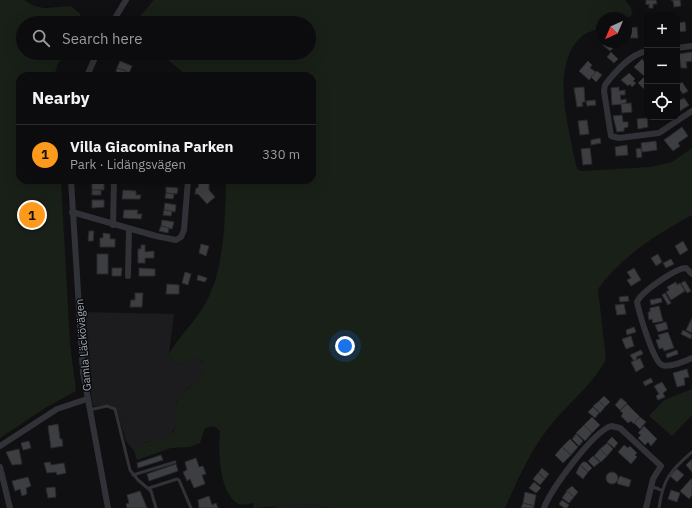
<!DOCTYPE html>
<meta charset="utf-8">
<style>
body{margin:0;font-family:"IBM Plex Sans",sans-serif;background:#151517;color:#f1f3f6}
.controls{position:absolute;right:12px;top:12px;display:grid;overflow:hidden;border-radius:8px;box-shadow:0 4px 16px #0002}
.controls button{width:36px;height:36px;display:grid;place-items:center;padding:0;border:0;border-bottom:1px solid #2c2c2e;background:#0c0c0e;color:#f1f3f6;font:20px sans-serif}
.compass{position:absolute;left:596px;top:12px;width:36px;height:36px;border-radius:50%;background:#0c0c0e;box-shadow:0 4px 16px #0002;rotate:224deg}
.you{position:absolute;left:345px;top:346px;width:14px;height:14px;margin:-10px;border:3px solid #fff;border-radius:50%;background:#1a73e8;box-shadow:0 0 0 6px #1a73e833}
.badge{display:grid;place-items:center;width:26px;height:26px;border-radius:50%;background:#fe9a1b;color:#111;font-size:13px;font-weight:700}
.pin{position:absolute;translate:-50% -50%;border:2px solid #fff;box-shadow:0 1px 4px #0006}
.list{margin:0;padding:0;list-style:none}
h2{display:flex;justify-content:space-between;align-items:center;height:52px;margin:0;padding:0 16px;font-size:17px}
h2 small{font-size:13px;font-weight:400;color:#9a9b9e}
.list li{display:grid;grid-template-columns:26px 1fr auto;gap:12px;align-items:center;box-sizing:border-box;height:60px;padding:0 16px;border-top:1px solid #2c2c2e}
.list b{display:block;font-size:15px;white-space:nowrap}
.list p{margin:0;font-size:13px;white-space:nowrap;color:#9a9b9e}
.list em{font-size:13px;font-style:normal;color:#9a9b9e}
.icon{flex:none;width:22px;height:22px;fill:none;stroke:currentColor;stroke-width:2;stroke-linecap:round;stroke-linejoin:round}
.map{position:relative;flex:none;width:692px;height:508px;overflow:hidden}
.search{position:absolute;background:#0c0c0e;box-shadow:0 4px 16px #0002;left:16px;top:16px;width:300px;height:44px;display:flex;align-items:center;gap:10px;box-sizing:border-box;padding:0 14px;border-radius:22px;color:#9a9b9e;font-size:15px}
.panel{position:absolute;background:#0c0c0e;box-shadow:0 4px 16px #0002;left:16px;top:72px;width:300px;height:112px;border-radius:12px}
.map>svg:first-child{display:block}
</style>
<div class="map">
<svg width="692" height="508" viewBox="0 0 692 508">
<rect width="100%" height="100%" fill="#101012"/>
<g fill="#1c1c1f">
<path d="M85 312 174 314 169 354 171 359 179 364 197 358 204 363V371L199 381 188 388 177 401 176 425 170 436 164 439 145 442 134 451 126 441 116 408 110 405 93 406 84 351Z"/>
<path d="M286 504H307L332 508H271Z"/>
</g>
<g fill="#182018">
<path d="M0 0H24L34 6 45 8 71 6 80 14 83 23H23V53H66L58 63 54 76H20V180H61L70 344 76 391 45 408 0 438Z"/>
<path d="M154 0H625L631 8 632 14C628 21 611 18 602 18V27C596 30 587 32 582 36 549 66 569 127 576 165L577 169 581 171 650 167 672 162 692 148V215C657 234 622 256 598 289L606 359C593 385 569 402 551 425 532 447 517 481 505 508H332L307 504 254 508 253 503C248 504 241 506 237 503 219 492 218 450 220 431L214 426 205 428 200 443 190 447 171 448 137 460 134 451C144 436 162 445 174 431 178 421 173 409 178 400 187 384 204 385 204 363 196 354 189 363 179 364L171 359 169 354C179 336 195 322 205 304 225 269 225 219 226 180H312V76H187L160 53H309V23H134Z"/>
<path d="M692 389V415L672 436 649 416 664 400Z"/>
</g>
<g fill="#3c3e42" stroke="#2a2a2e">
<path d="M646 0H656L657 4H653V8H649V4L646 5Z"/>
<path d="M671 0H680L681 6 674 7 673 1Z"/>
<path d="M685 22 686 31 678 32 677 23Z"/>
<path d="M637 27 638 38H630L629 28Z"/>
<path d="M606 42H619L610 51 603 45Z"/>
<path d="M611 52 618 59 614 63 607 57Z"/>
<path d="M692 52V61L686 62 687 68H681L679 54Z"/>
<path d="M642 59 647 65V73L644 76 634 67Z"/>
<path d="M120 61 132 66 129 73 117 68Z"/>
<path d="M588 61 592 65 590 68 596 72 589 80 579 71Z"/>
<path d="M117 68 126 71 124 76 116 72Z"/>
<path d="M597 71 602 75 596 82 591 77Z"/>
<path d="M629 73 635 79 633 81 636 83 632 87 630 84 628 86 621 80Z"/>
<path d="M644 77 647 80 645 90 638 83Z"/>
<path d="M682 82 688 91 683 94 677 86Z"/>
<path d="M584 87 585 102H582L583 106 577 107 574 88Z"/>
<path d="M619 87V91L625 90V95H620L621 100 626 99V104L612 105 611 88Z"/>
<path d="M677 96 680 100 684 98 689 105 680 111 677 106Z"/>
<path d="M595 100 596 105 587 106 586 101Z"/>
<path d="M631 103 632 112 622 113 621 104Z"/>
<path d="M622 115 623 122H628V127L624 128V131L617 132 613 116Z"/>
<path d="M647 118 648 127 638 129 637 119Z"/>
<path d="M587 120 589 134 580 135 578 121Z"/>
<path d="M682 127 688 136 678 143 680 146 673 151 664 140Z"/>
<path d="M600 138 601 143 591 145V140Z"/>
<path d="M656 141 657 150 642 152 641 143Z"/>
<path d="M627 145 628 155 616 156 615 147Z"/>
<path d="M590 148 592 164 583 165 581 149Z"/>
<path d="M641 148 642 157 637 158 636 149Z"/>
<path d="M201 180 209 181V190L215 197 207 204 198 194H195L196 188H198L199 182 201 183Z"/>
<path d="M104 182V190H92V183Z"/>
<path d="M166 187 178 188 177 194 166 193Z"/>
<rect x="92" y="190" width="9" height="5"/>
<path d="M123 190 136 191V195H141L140 199H122Z"/>
<path d="M166 193 174 194 173 199 165 198Z"/>
<path d="M92 200H104V207L92 208Z"/>
<path d="M165 203 176 205 175 212 164 210Z"/>
<path d="M124 210H138L137 214H142L141 219 123 218Z"/>
<path d="M164 210 172 211 171 216 163 215Z"/>
<path d="M162 220 174 222 172 229 161 226Z"/>
<path d="M161 226 169 228 168 233 159 231Z"/>
<path d="M89 231H94L93 241H88Z"/>
<path d="M103 233 110 234V239H115V247H100V238H103Z"/>
<path d="M683 241 688 250 680 255 675 246Z"/>
<path d="M201 244 209 246 206 256 199 253Z"/>
<path d="M141 245H145V252L154 251V258H145V263H138V249H141Z"/>
<rect x="97" y="254" width="11" height="20"/>
<path d="M658 254 662 262 656 266 651 258Z"/>
<path d="M671 259 674 264 666 268 663 263Z"/>
<path d="M112 268H122L121 276H112Z"/>
<path d="M139 268 155 269V276H139Z"/>
<path d="M634 268 641 280 631 286 627 280 631 278 627 272Z"/>
<path d="M185 272 191 274 188 285 182 283Z"/>
<path d="M198 275 207 278 205 282 197 280Z"/>
<path d="M685 281 691 291 687 293 681 283Z"/>
<path d="M676 282 677 285 680 283 685 291 671 300 666 292 669 290 667 287Z"/>
<path d="M167 284 179 285V294H166Z"/>
<path d="M135 293H143L142 307H130L131 300H135Z"/>
<path d="M665 293 671 303 668 305 662 295Z"/>
<path d="M628 296 629 301 620 302 619 297Z"/>
<path d="M661 298 662 302 651 305 650 300Z"/>
<path d="M624 304 626 314 617 315 615 305Z"/>
<path d="M659 306 663 321 653 323 652 319 649 320 648 312H650V308Z"/>
<path d="M692 318V333L686 330Z"/>
<path d="M666 322 668 329 658 332 655 325Z"/>
<path d="M634 327 636 332 627 335 626 330Z"/>
<path d="M683 330 692 335 691 339 681 334Z"/>
<path d="M668 332 674 348 664 351 663 348 659 349 656 340 660 339 658 335Z"/>
<path d="M631 336 634 346 626 349 622 339Z"/>
<path d="M641 350 643 354 636 357 637 359 634 361 630 355Z"/>
<path d="M677 350 678 354 667 358 666 354Z"/>
<path d="M640 358 644 367 636 372 631 362Z"/>
<path d="M687 369 689 377 684 378 685 385 677 387 673 373Z"/>
<path d="M651 378 653 382 645 386 643 382Z"/>
<path d="M662 382 667 390 663 393 665 397 658 400 656 396 659 394 654 386Z"/>
<path d="M604 396 610 402 605 407 599 401Z"/>
<path d="M621 398 627 403 620 410 615 405Z"/>
<path d="M599 401 605 407 600 413 593 406Z"/>
<path d="M627 404 640 417 634 424 631 421 628 423 621 416 623 413 620 411Z"/>
<path d="M593 407 599 413 595 418 588 412Z"/>
<path d="M592 417 600 425 592 433 584 425Z"/>
<path d="M640 417 646 422 640 429 634 423Z"/>
<path d="M58 424 60 439H62L63 446 51 448 48 426Z"/>
<path d="M584 425 592 433 585 441 576 433Z"/>
<path d="M644 426 657 439 651 446 648 442 645 445 638 438 641 435 638 433Z"/>
<path d="M576 434 583 441 579 446 572 439Z"/>
<path d="M612 437 618 443 614 448 607 442Z"/>
<path d="M570 439 578 447 571 455 562 447Z"/>
<path d="M29 441 31 448 23 450 21 443Z"/>
<path d="M607 443 613 449 607 456 600 449Z"/>
<path d="M624 445 628 448 630 446 637 453 635 455 637 457 631 464 618 452Z"/>
<path d="M562 447 571 455 563 463 555 455Z"/>
<path d="M19 449 22 464 12 465 6 452Z"/>
<path d="M600 449 607 456 601 462 594 456Z"/>
<path d="M161 455 163 460 138 468 137 463Z"/>
<path d="M593 456 600 462 594 467 588 461Z"/>
<path d="M196 458 199 467 203 466 206 474 202 475 205 484 194 488 190 479 187 481 183 472 187 470 185 462Z"/>
<path d="M692 459V472L686 465Z"/>
<path d="M50 462 51 465 64 463 66 473 57 475 56 472 47 473 44 463Z"/>
<path d="M583 462H586L592 468 588 472 580 465Z"/>
<path d="M176 464 178 471 149 481 147 474Z"/>
<path d="M580 465 588 472 583 479 576 473Z"/>
<path d="M542 468 549 474 545 479 538 473Z"/>
<path d="M677 469 684 475 677 482 670 476Z"/>
<circle cx="612" cy="478" r="6"/>
<path d="M538 473 545 479 540 485 533 479Z"/>
<path d="M620 476 631 480 629 487 618 484 617 482Z"/>
<path d="M28 477 31 486 26 488 27 494 22 496 20 489 15 491 12 481Z"/>
<path d="M692 478V495L689 499 680 491Z"/>
<path d="M534 482 541 488 536 493 529 488Z"/>
<path d="M572 486 578 492 574 497 566 491Z"/>
<path d="M55 487 56 497 48 498 46 488Z"/>
<path d="M671 490 680 493 677 502 668 499Z"/>
<path d="M140 491 147 508H127L126 504 129 503 127 495Z"/>
<path d="M567 491 574 497 569 503 562 498Z"/>
<path d="M525 492 536 495 534 506 523 503Z"/>
<path d="M209 496 212 505 216 503 218 508H199L198 500Z"/>
<path d="M562 500 569 505 567 508H564L559 504Z"/>
<path d="M523 503 534 506 533 508H521Z"/>
</g>
<g fill="none" stroke-linecap="round" stroke-linejoin="round">
<g stroke="#313237" stroke-width="3">
<path d="M89 410 107 406 115 409 130 470 138 480 151 491 156 508"/>
<path d="M133 475 175 462"/>
<path d="M651 486 661 490"/>
<path d="M149 488 177 479 179 480 191 508"/>
<path d="M659 508C663 479 670 471 692 452"/>
</g>
<g stroke="#313237" stroke-width="6">
<path d="M112 23 126 0"/>
<path d="M677 48 692 46"/>
<path d="M647 51C630 54 615 72 605 85L604 91 611 136 619 138 659 133 692 111"/>
<path d="M87 76 97 53"/>
<path d="M71 180 83 372 108 508"/>
<path d="M72 212 156 236 176 240 181 237 184 230 188 180"/>
<path d="M113 225 114 180"/>
<path d="M692 274 686 268C676 268 641 292 637 302 639 312 653 361 662 365 669 368 686 361 692 358"/>
<path d="M128 276 129 229"/>
<path d="M0 446 57 409 87 399"/>
<path d="M0 467 10 508"/>
<path d="M544 508C551 489 593 432 611 426L620 428 661 466 653 479 646 508"/>
</g>
</g>
<g text-anchor="middle" dominant-baseline="central" stroke-width="3" stroke-linejoin="round" paint-order="stroke">
<g font-size="11" fill="#a0a8b4" stroke="#0b0b0d">
<text transform="translate(83 345) rotate(-95)">Gamla Läckövägen</text>
</g>
</g>
</svg>
<div class="controls">
<button>+</button>
<button>−</button>
<button><svg class="icon" aria-label="locate" viewBox="0 0 24 24"><circle cx="12" cy="12" r="6"/><path d="M12 2v4M12 18v4M2 12h4M18 12h4"/></svg></button>
</div>
<svg class="compass" viewBox="-18 -18 36 36"><path d="M0-13l5 13h-10z" fill="#e53935"/><path d="M0 13l5-13h-10z" fill="#9a9b9e"/></svg>
<div class="you"></div>
<div class="pin badge" style="left:32px;top:215px">1</div>
<div class="search"><svg class="icon" aria-label="search" viewBox="0 0 24 24"><circle cx="10" cy="10" r="6"/><path d="M15 15l6 6"/></svg>Search here</div>
<section class="panel">
<h2>Nearby<small></small></h2>
<ul class="list">
<li><span class="badge">1</span><div><b>Villa Giacomina Parken</b><p>Park · Lidängsvägen</p></div><em>330 m</em></li>
</ul>
</section>
</div>
